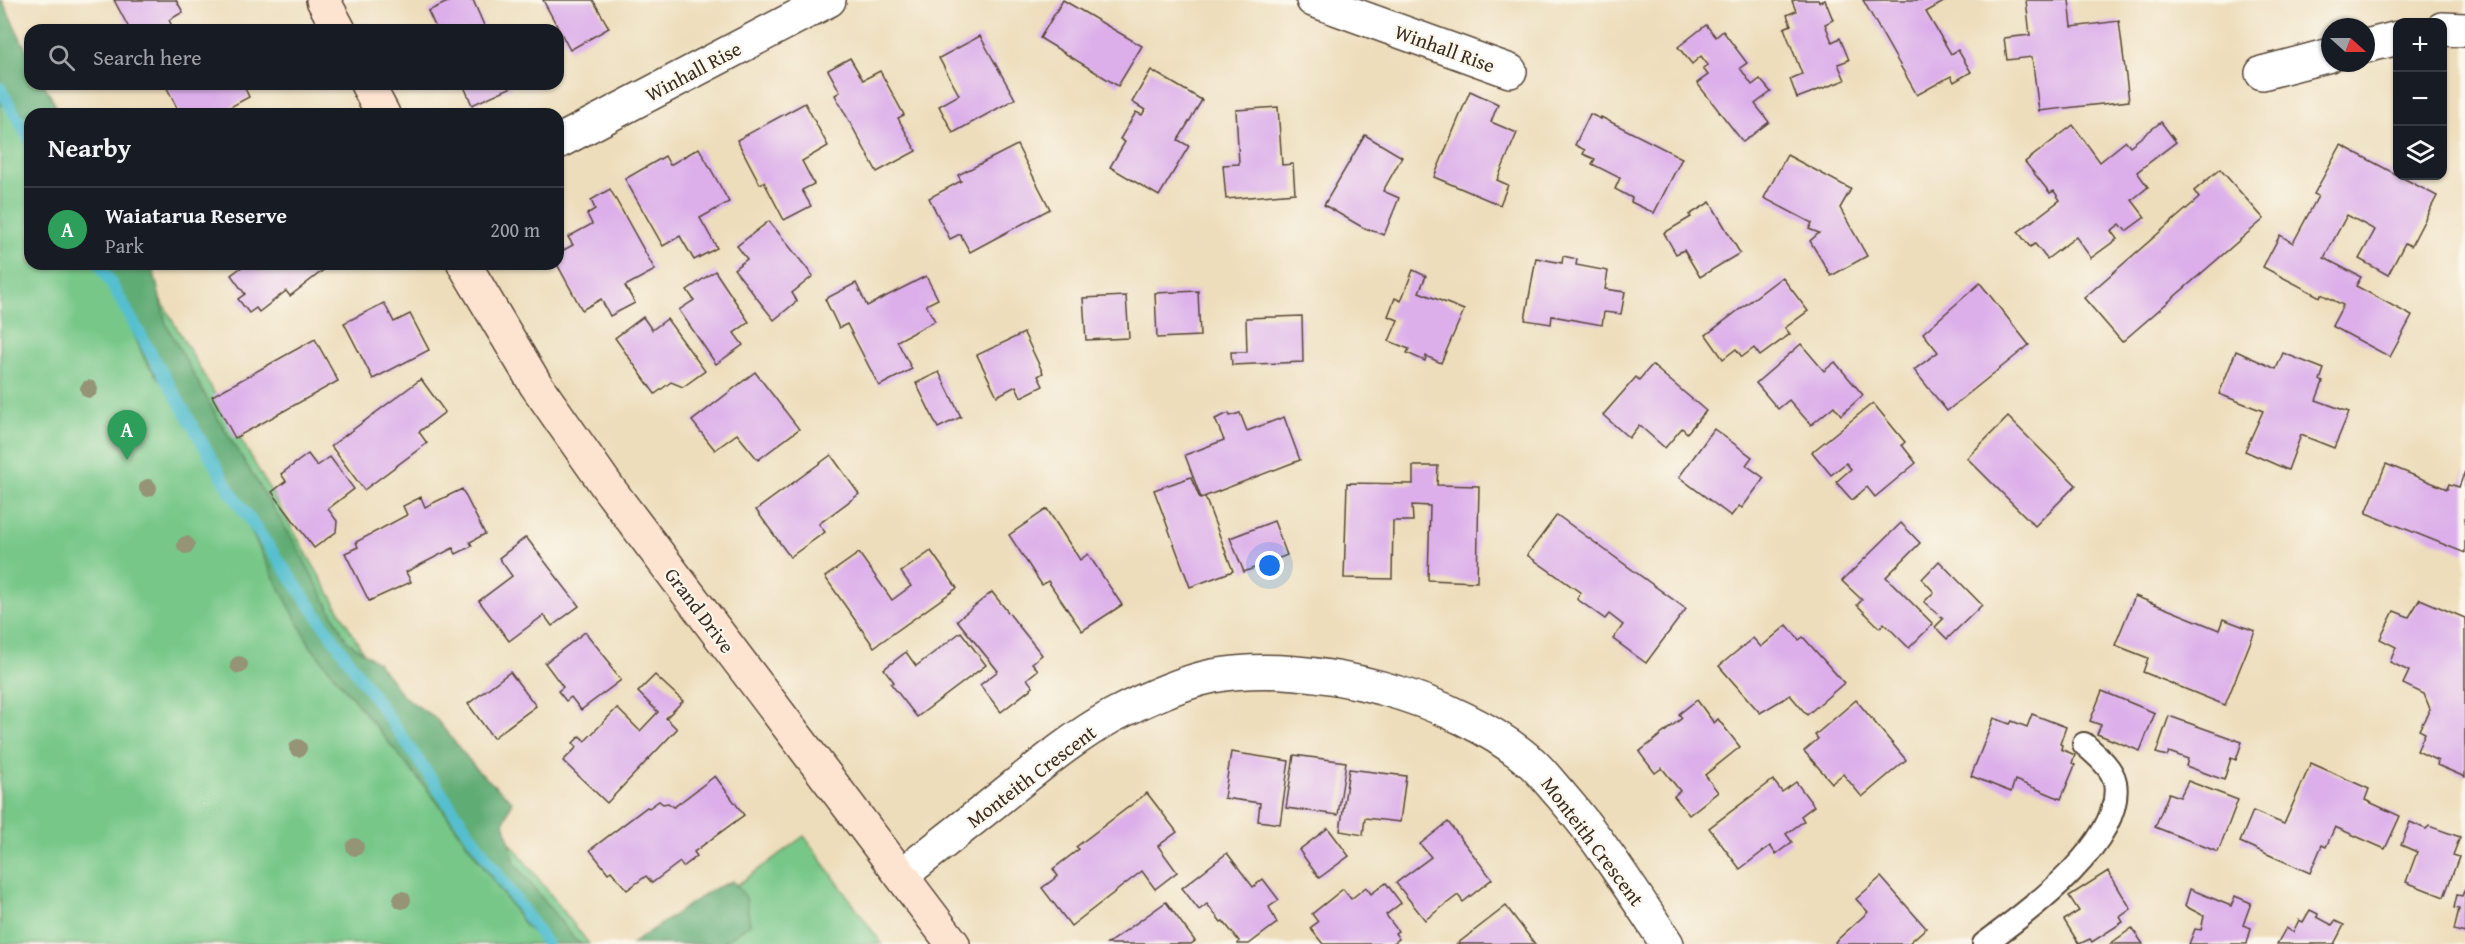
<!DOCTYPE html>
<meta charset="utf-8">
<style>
body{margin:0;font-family:"Gentium Book Plus",serif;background:#20242c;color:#f1f3f6}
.controls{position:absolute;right:18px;top:18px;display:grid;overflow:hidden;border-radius:12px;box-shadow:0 2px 4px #0004}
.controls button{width:54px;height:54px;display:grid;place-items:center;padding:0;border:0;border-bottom:2px solid #363941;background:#171b24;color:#f1f3f6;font:30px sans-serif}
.compass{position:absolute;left:2321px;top:18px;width:54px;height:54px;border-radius:50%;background:#171b24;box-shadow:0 2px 4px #0004;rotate:111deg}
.you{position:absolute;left:1270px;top:566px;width:21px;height:21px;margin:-15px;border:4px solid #fff;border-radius:50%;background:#1a73e8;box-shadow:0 0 0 9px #1a73e833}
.badge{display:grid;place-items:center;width:39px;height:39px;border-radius:50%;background:#db2777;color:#fff;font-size:20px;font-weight:700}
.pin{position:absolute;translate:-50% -50px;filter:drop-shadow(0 2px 3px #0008)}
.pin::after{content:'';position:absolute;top:32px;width:21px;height:18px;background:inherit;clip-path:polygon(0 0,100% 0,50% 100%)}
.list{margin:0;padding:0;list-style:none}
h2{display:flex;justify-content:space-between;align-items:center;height:78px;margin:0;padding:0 24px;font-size:26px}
h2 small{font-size:20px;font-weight:400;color:#9ea1a6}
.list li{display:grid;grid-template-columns:39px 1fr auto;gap:18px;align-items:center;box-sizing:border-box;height:84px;padding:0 24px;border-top:2px solid #363941}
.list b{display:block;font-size:22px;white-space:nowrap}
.list p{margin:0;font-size:20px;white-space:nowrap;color:#9ea1a6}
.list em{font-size:20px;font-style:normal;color:#9ea1a6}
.icon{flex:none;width:33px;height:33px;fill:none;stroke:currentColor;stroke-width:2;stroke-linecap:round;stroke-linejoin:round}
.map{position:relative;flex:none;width:2465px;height:944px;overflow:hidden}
.search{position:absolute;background:#171b24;box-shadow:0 2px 4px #0004;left:24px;top:24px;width:540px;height:66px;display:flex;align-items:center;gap:15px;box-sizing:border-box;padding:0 21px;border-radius:18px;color:#9ea1a6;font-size:22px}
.panel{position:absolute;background:#171b24;box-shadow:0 2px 4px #0004;left:24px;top:108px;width:540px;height:162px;border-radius:18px}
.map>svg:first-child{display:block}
</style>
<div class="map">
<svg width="2465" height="944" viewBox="0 0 2465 944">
<rect width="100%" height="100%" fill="#fbf7ec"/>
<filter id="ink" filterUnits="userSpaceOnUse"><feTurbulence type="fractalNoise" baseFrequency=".0167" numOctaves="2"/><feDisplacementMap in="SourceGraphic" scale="12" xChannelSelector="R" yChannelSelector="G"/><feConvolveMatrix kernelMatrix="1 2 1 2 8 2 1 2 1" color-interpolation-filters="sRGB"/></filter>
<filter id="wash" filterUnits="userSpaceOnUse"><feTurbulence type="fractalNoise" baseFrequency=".008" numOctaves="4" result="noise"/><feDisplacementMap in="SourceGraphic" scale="24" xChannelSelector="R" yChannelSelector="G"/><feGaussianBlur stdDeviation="1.35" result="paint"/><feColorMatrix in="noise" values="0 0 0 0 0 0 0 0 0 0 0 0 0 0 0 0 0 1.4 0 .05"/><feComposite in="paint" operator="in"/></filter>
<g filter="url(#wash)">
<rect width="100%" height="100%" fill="#edddbb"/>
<g fill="#77c788" stroke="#597853" stroke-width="1.5">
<path d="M0 20 30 84H37L54 114H30V264H140L366 657 589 944H0Z"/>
<path d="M804 836 882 944H657Z"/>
</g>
<g fill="#61ac74" stroke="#4e6b49" stroke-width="1.5">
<path d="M0 0H2L30 58V84H44L57 108 44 114H30V117L0 104Z"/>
<path d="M104 264H152L166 324 220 422 296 545 347 641 378 663 403 696 436 719 477 770 512 801 504 822 515 864 575 940 582 944H544L525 925 438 803 311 647 271 572 207 441 146 362Z"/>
<path d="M733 881 746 897 750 924 721 944H632L711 890Z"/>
</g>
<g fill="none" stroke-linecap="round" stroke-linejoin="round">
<g stroke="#54bfd0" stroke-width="12">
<path d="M0 88 30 141"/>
<path d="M100 264 230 491 547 944"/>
</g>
</g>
<g id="blocks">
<g fill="#dcafea">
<path d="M114 0H176L183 12 169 20 174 30H130Z"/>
<path d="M452 0H473L486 30H437L428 11Z"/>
<path d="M543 0H593L609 28 570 50Z"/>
<path d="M1063 0 1142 46 1118 86 1040 38Z"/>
<path d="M1795 0H1818L1819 2 1825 0 1833 20 1825 24 1832 42 1840 38 1849 60 1838 64 1845 80 1797 98 1790 79 1802 74 1784 28 1791 25 1787 15 1796 11 1792 1Z"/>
<path d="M1863 0H1947L1926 12 1951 54 1958 50 1971 72 1954 82 1951 76 1917 95Z"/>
<path d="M2026 0H2069L2072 27 2119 21 2129 101 2039 111 2032 57 2007 60 2004 38 2030 35Z"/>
<path d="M1706 25 1716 37 1723 31 1747 63 1740 68 1752 85 1760 79 1771 92 1755 104 1769 122 1743 142 1697 83 1708 75 1703 68 1708 65 1701 56 1692 64 1678 47Z"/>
<path d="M980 36 1015 99 953 133 939 106 959 95 939 58Z"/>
<path d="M850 58 863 80 880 71 904 115 898 118 916 151 877 172 835 95 840 92 828 70Z"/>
<path d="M1151 70 1202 100 1178 140 1189 146 1159 196 1110 167 1125 142 1120 139 1136 112 1142 115 1145 110 1132 102Z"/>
<path d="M165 84H243L249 97 221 112 222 114H180Z"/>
<path d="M463 84H510L512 87 472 105Z"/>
<path d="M1470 91 1498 104 1491 122 1517 133 1497 180 1508 185 1500 205 1434 177Z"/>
<path d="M805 103 828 146 802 161 814 184 802 190 811 206 784 220 764 182 760 184 737 140Z"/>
<path d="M1278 107 1282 165 1293 164 1295 193 1226 199 1223 165 1239 164 1236 110Z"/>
<path d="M1590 114 1601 119V117L1682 158 1654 213 1631 202 1632 198 1615 189 1620 178 1592 164 1595 159 1583 154 1585 150 1575 145Z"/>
<path d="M2161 122 2176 142 2137 172 2148 187 2132 200 2145 217 2126 231 2120 224 2111 231 2117 239 2091 258 2076 237 2047 259 2035 244 2030 247 2018 232 2060 200 2054 191 2050 193 2025 162 2073 125 2100 162 2126 141 2130 146Z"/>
<path d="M1365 135 1402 157 1383 191 1399 198 1384 235 1362 227 1324 205Z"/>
<path d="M1017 145 1050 209 970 252 960 234 950 239 929 198 961 181 958 175Z"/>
<path d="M2341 145 2437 196 2411 246 2405 243 2388 275 2359 259 2375 230 2347 215 2324 258 2361 277 2356 286 2412 316 2390 357 2332 326 2343 305 2321 294 2320 297 2263 267 2280 235 2293 243 2318 196 2314 194Z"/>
<path d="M699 148 729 202 700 218 717 248 694 260 680 236 663 246 625 179 665 156 670 165Z"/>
<path d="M1787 155 1851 189 1840 208 1867 256 1831 276 1810 241 1819 233 1809 229 1812 223 1764 198Z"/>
<path d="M2220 169 2264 219 2122 342 2084 298 2199 198 2194 191Z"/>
<path d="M610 189 655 270 625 286 635 303 610 316 601 299 582 310 557 264 558 253 573 245 568 237 592 224 587 214 595 209 591 200Z"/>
<path d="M1710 202 1740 253 1700 277 1684 250 1676 254 1664 233 1691 217 1689 215Z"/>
<path d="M769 221 813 276 792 293 797 301 774 320 734 269 747 259 737 246Z"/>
<path d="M1563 256 1577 259 1576 265 1608 271 1605 289 1625 292 1621 314 1604 312 1602 325 1552 316 1551 324 1525 320 1536 258 1562 263Z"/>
<path d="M246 264H323L326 268 290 296 286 291 259 312 256 308 249 313 238 299 245 294 231 275Z"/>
<path d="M1413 270 1426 276 1419 292 1464 310 1441 363 1426 356 1425 361 1407 353 1409 349 1389 341 1398 320 1388 316 1395 298 1401 301Z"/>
<path d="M715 271 749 322 734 333 743 345 716 364 679 310 694 300 687 290Z"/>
<path d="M926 276 938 299 926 305 935 321 897 341 912 369 879 386 847 324 839 328 825 299 856 283 867 306Z"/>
<path d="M1782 277 1808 311 1785 328 1790 334 1760 356 1754 348 1742 357 1736 349 1723 359 1706 335Z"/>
<path d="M1980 283 2029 345 1947 411 1914 370 1938 352 1923 333Z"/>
<path d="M1198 291 1200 336 1157 338 1155 293Z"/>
<path d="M1126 296 1129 338 1086 340 1083 298Z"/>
<path d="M384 303 394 322 410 314 429 350 373 379 344 323Z"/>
<path d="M1302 316 1303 362 1232 365 1231 352H1247L1246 318Z"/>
<path d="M643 317 652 330 667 319 705 371 683 387 671 382 655 394 615 338Z"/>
<path d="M1024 333 1043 373 1038 376 1043 386 1021 397 1016 386 997 396 977 355Z"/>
<path d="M315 339 338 381 235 438 212 396Z"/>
<path d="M1801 344 1824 371 1835 362 1863 395 1841 415 1834 406 1811 425 1789 400 1778 409 1756 383Z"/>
<path d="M2236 351 2276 369 2283 353 2324 369 2320 380 2323 382 2316 400 2349 412 2334 448 2301 435 2288 470 2245 451 2263 411 2219 394Z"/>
<path d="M1652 365 1706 411 1687 433 1682 428 1665 448 1639 425 1629 438 1603 415 1636 377 1639 380Z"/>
<path d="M755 372 799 429 758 460 737 434 715 450 692 421Z"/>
<path d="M939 372 961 417 938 428 916 383Z"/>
<path d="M421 379 445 412 419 432 427 443 364 490 331 446Z"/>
<path d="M1873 403 1905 442 1902 445 1916 463 1875 497 1867 487 1852 500 1836 482 1851 469 1846 463 1831 475 1812 452Z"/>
<path d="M1229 413 1230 416 1240 413 1247 431 1284 417 1300 460 1201 498 1185 455 1224 440 1215 419Z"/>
<path d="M2008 417 2076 485 2035 526 1967 458Z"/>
<path d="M1714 429 1752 457 1746 465 1764 478 1742 508 1739 506 1731 516 1679 477Z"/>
<path d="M308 454 317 466 330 457 354 489 328 509 337 521 336 532 314 548 272 492 286 481 281 474Z"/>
<path d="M831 455 859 494 819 524 825 532 790 557 756 510Z"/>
<path d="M2386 464 2447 489 2449 484 2459 487 2465 471V553L2366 513Z"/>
<path d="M1413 466H1438L1437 485 1479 486 1477 582 1428 580 1430 506 1412 505 1413 521H1393L1392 579 1344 578 1347 483 1413 484Z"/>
<path d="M1191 477 1200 499 1205 497 1233 571 1190 587 1154 490Z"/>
<path d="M462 489 485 534 470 542 472 546 456 554 453 548 406 572 411 582 369 601 345 553 358 547 356 542 407 515 403 506 421 497 425 507Z"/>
<path d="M1047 509 1080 560 1088 554 1122 605 1082 631 1048 581 1042 585 1009 535Z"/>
<path d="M1557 515 1686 609 1646 663 1613 639 1623 625 1609 614 1605 619 1577 599 1581 593 1527 555Z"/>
<path d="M1274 521 1287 555 1244 572 1230 538Z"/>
<path d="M1901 523 1920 543 1886 577 1933 624 1909 648 1884 623 1880 628 1857 605 1862 600 1842 581Z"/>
<path d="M526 537 579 606 552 626 544 615 509 641 479 601 512 576 499 558Z"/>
<path d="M931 551 957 588 874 647 825 577 859 553 892 600 911 586 901 572Z"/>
<path d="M1939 561 1982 605 1947 639 1935 627 1943 619 1924 602 1934 592 1922 579Z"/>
<path d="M992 592 1042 655 1032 663 1038 670 1027 679 1033 687 1001 712 980 685 998 671 957 620Z"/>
<path d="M2135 596 2219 630 2223 619 2255 631 2225 705 2143 672 2148 658 2115 645Z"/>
<path d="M2420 599 2465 618V777L2437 765 2438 761 2417 751 2425 733 2419 730 2430 709 2424 694 2403 684 2409 671 2390 662 2396 647 2380 639 2394 611 2409 617Z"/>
<path d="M1787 625 1799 640 1803 637 1844 683 1807 715 1790 695 1760 713 1719 666 1753 638 1761 647Z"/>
<path d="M585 632 611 664 609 665 621 680 581 710 571 697 566 701 558 691 563 687 545 663Z"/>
<path d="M961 632 986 665 917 717 891 684 894 682 884 669 906 652 916 666Z"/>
<path d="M510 672 536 706 493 738 468 704Z"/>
<path d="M655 675 683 701 666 718 677 729 607 803 563 761 577 747 573 743 580 736 585 741 617 708 640 731 658 712 638 692Z"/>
<path d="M2102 691 2155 713 2140 751 2097 734 2101 725 2090 721Z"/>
<path d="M1697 700 1714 723 1718 719 1740 747 1705 775 1718 792 1689 815 1674 796 1680 791 1662 768 1655 773 1639 752 1682 718 1679 714Z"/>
<path d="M1856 700 1906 760 1862 797 1843 774 1832 783 1804 751 1818 739 1815 735Z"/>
<path d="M2032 714 2066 727 2060 744 2062 745 2061 749 2075 755 2072 763 2075 765 2061 799 2015 780 2011 792 1971 776 1994 718 2010 724 2012 721 2027 727Z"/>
<path d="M2169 716 2242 742 2236 760 2231 758 2224 780 2186 766 2188 759 2169 752 2167 756 2156 753Z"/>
<path d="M1231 752 1289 761 1280 824 1258 821 1260 803 1224 798Z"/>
<path d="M1294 755 1346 762 1338 815 1286 808Z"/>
<path d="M2311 763 2369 789 2365 800 2400 816 2385 849 2335 827 2326 847 2322 845 2310 873 2240 842 2253 811 2284 824Z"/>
<path d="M1349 769 1406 776 1400 822 1365 818 1363 835 1340 831Z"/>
<path d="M715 776 744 815 694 852 697 856 683 867 680 862 652 883 646 876 627 890 611 871 608 873 590 850 647 807 649 808 659 801 663 804 668 803 674 807Z"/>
<path d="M1773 780 1782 792 1796 782 1814 806 1801 816 1804 821 1786 834 1792 842 1776 854 1770 846 1740 869 1709 828Z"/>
<path d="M2188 781 2238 800 2218 852 2155 827 2169 793 2180 797Z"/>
<path d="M1147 793 1177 832 1158 846 1177 872 1155 889 1142 871 1071 926 1042 888 1058 876 1053 869 1079 849 1076 847Z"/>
<path d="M1448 822 1492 879 1463 902 1458 895 1425 920 1396 883 1431 857 1420 844Z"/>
<path d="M2410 822 2426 829 2429 826 2460 837 2453 855 2459 857 2444 897 2406 882 2417 852 2401 845Z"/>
<path d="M1328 828 1349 856 1319 878 1299 850Z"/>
<path d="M1227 853 1253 887 1263 879 1279 900 1269 907 1277 923 1249 944H1238L1239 941 1223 921 1221 922 1207 904 1199 910 1182 888Z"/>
<path d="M2108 871 2131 909 2120 917 2123 922 2092 942 2090 939 2079 944 2064 920 2079 911 2069 896Z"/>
<path d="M1881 877 1926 928 1908 944H1836L1835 942 1868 912 1856 899Z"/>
<path d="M1386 883 1401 903 1386 915 1398 931 1395 933 1399 939 1392 944H1323L1310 928 1318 922 1312 914 1343 889 1351 899 1366 887 1371 894Z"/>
<path d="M2465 888V933L2454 930 2459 909 2454 908 2457 895 2462 896Z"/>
<path d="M2190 889 2231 906 2235 896 2251 903 2243 925 2251 928 2247 944H2189L2195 929 2201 930 2204 916 2185 906Z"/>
<path d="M1166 902 1195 941 1191 944H1107Z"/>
<path d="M1506 906 1535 944H1457Z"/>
<path d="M2310 910 2318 914 2317 917 2332 925 2335 921 2344 925 2334 944H2277L2286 928 2293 932 2299 920 2303 922Z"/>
<path d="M2132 928 2143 944H2110Z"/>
</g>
</g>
</g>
<g filter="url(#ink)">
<use href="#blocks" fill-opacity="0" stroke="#564536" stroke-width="1.5"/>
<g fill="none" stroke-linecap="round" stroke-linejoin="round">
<g stroke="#564536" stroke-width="26">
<path id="service" d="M1984 944C2026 913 2125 842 2115 782 2112 767 2095 754 2084 744"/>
</g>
<g stroke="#564536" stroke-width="36">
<g id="minor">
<path d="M1313 0 1510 71"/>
<path d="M2442 29 2465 30"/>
<path d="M2366 46 2398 38"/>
<path d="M2262 73 2330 55"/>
<path d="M558 142 829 0"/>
<path d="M902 875C940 845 979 815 1017 784 1047 760 1078 735 1112 716 1143 700 1179 683 1213 676 1312 658 1457 697 1532 763 1542 772 1551 784 1560 794 1601 841 1633 892 1667 944"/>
</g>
</g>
<g stroke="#564536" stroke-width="36">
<g id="secondary">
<path d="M323 0 339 30"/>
<path d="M367 84 383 114"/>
<path d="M464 264 536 385 609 489 953 944"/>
</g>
</g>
<use href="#service" stroke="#fff" stroke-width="22"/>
<use href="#minor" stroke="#fff" stroke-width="33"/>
<use href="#secondary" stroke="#fde4d0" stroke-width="33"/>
</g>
<g fill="#959476">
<circle cx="89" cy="389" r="9"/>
<circle cx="148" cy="488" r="9"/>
<circle cx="186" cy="545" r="9"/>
<circle cx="239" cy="665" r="9"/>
<circle cx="298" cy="748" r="9"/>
<circle cx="355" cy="847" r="9"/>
<circle cx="402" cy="900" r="9"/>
</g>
</g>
<g text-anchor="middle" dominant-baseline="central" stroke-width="4.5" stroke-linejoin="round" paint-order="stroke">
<g font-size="20" fill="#3b2a1e" stroke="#fbf7ec">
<text transform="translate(1445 48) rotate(20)">Winhall Rise</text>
<text transform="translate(693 71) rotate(-28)">Winhall Rise</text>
<text transform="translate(700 610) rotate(53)">Grand Drive</text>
<text transform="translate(1031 776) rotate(-37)">Monteith Crescent</text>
<text transform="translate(1593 841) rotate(53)">Monteith Crescent</text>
</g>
</g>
</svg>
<div class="controls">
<button>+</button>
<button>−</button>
<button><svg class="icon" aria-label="layers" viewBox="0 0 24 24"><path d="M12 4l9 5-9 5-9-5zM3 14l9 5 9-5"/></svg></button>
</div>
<svg class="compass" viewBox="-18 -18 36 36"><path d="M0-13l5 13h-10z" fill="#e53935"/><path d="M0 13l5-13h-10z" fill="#9ea1a6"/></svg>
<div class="you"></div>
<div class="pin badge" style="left:127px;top:460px;background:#2e9e5b">A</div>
<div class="search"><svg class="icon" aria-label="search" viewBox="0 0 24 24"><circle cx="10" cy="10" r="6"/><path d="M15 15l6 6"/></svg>Search here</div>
<section class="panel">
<h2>Nearby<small></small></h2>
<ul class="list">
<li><span class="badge" style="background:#2e9e5b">A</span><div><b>Waiatarua Reserve</b><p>Park</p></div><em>200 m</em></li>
</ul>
</section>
</div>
